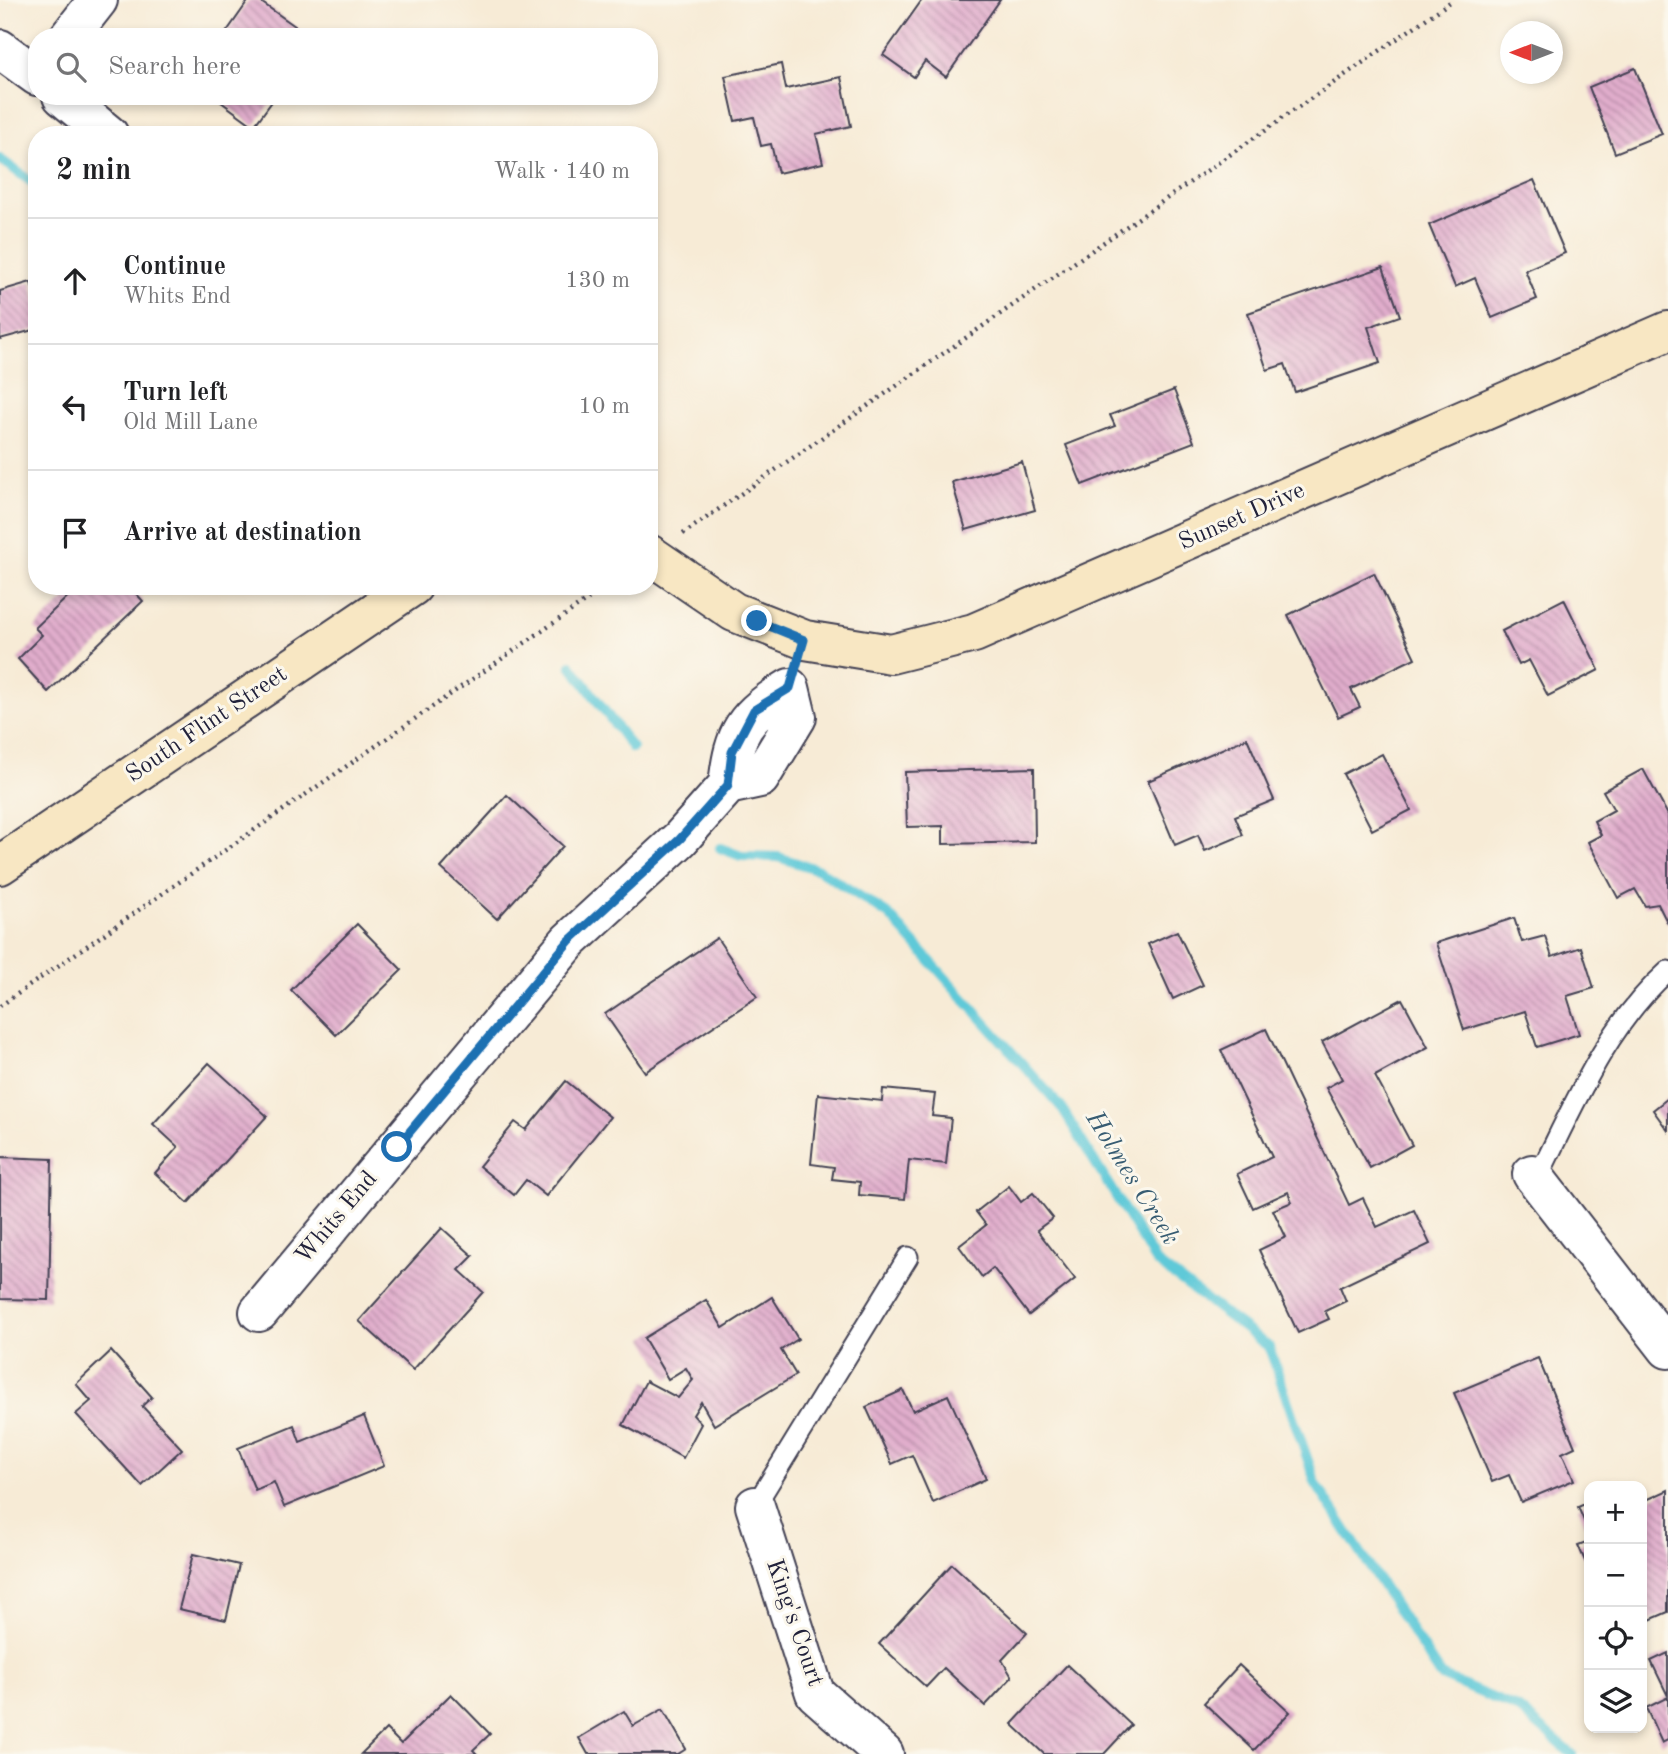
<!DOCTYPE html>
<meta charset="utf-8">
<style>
body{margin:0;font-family:"Old Standard TT",serif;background:#f6f6f6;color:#202124}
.controls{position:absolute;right:21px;bottom:21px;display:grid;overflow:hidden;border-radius:14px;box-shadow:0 4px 10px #0003}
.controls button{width:63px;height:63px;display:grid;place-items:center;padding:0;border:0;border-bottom:2px solid #e0e0e0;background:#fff;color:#202124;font:35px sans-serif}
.compass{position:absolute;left:1500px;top:21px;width:63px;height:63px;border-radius:50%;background:#fff;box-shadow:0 4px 10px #0003;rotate:270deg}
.stop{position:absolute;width:21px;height:21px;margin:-16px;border:5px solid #1f6fb2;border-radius:50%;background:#fff}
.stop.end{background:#1f6fb2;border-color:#fff;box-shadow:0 2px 7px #0008}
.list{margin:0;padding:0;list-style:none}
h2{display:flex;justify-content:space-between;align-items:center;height:91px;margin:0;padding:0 28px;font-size:30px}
h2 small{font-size:23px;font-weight:400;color:#757577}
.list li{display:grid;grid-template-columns:46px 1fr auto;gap:21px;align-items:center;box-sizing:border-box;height:126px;padding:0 28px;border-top:2px solid #e0e0e0}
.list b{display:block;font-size:26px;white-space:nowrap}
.list p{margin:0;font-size:23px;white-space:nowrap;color:#757577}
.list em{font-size:23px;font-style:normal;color:#757577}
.icon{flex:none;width:38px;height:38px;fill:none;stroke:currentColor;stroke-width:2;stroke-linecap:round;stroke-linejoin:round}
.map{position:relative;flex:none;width:1668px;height:1754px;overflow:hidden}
.search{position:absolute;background:#fff;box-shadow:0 4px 10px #0003;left:28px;top:28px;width:630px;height:77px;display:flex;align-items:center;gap:18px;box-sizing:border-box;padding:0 24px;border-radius:28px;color:#757577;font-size:26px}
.panel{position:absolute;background:#fff;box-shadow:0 4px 10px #0003;left:28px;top:126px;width:630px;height:469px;border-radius:28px}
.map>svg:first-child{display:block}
</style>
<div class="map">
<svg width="1668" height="1754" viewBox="0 0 1668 1754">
<defs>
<pattern id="building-back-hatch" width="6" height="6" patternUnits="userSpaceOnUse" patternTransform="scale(1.75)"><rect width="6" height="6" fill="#e1adcc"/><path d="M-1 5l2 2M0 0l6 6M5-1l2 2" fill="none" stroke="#b68ca7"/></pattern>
</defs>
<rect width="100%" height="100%" fill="#fbf7ec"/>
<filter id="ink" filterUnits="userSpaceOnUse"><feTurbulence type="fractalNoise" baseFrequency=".0143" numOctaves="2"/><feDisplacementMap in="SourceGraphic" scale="14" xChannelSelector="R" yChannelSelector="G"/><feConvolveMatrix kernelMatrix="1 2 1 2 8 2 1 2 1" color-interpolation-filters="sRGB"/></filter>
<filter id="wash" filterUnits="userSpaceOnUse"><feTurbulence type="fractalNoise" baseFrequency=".00686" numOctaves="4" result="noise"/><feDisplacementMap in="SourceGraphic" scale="28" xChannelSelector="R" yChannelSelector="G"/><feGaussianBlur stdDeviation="1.57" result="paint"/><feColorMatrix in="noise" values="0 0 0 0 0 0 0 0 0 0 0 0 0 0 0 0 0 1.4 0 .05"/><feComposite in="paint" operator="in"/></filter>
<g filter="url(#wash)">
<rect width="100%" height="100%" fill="#f7ebd6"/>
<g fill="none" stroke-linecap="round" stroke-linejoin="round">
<g stroke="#5ec9d8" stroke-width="10">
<path d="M0 159 37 186"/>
<path d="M571 665 632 748"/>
<path d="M720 848 741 856 778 857 819 870 889 915 1061 1107 1156 1262 1269 1347 1316 1484 1441 1676 1519 1709 1572 1754"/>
</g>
</g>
<g id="blocks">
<g fill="url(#building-back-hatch)">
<path d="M249 0H258L302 31 298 37H223Z"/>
<path d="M922 0H1000L946 77 925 61 914 77 883 55Z"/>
<path d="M781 64 786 89 841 77 851 126 816 134 823 163 778 173 771 144 761 146 754 117 735 121 725 76Z"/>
<path d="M1635 68 1662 134 1615 153 1589 87Z"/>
<path d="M213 96H276L254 126Z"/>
<path d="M1534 180 1565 253 1525 270 1537 299 1492 318 1475 278 1455 287 1429 225Z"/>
<path d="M1383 267 1400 316 1368 327 1380 363 1295 392 1285 364 1267 370 1248 313Z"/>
<path d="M31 282 37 303V329L0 339V291Z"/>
<path d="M1174 390 1194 442 1082 485 1066 445 1115 426 1110 415Z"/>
<path d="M1022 462 1035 510 966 530 952 482Z"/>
<path d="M1374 573 1415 658 1351 689 1360 707 1338 717 1288 615Z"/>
<path d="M79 586H129L143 601 48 692 18 659 42 635 35 628Z"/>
<path d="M1564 599 1599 670 1548 696 1529 660 1519 665 1502 631Z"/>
<path d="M1247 738 1274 800 1235 816 1243 835 1205 851 1198 835 1175 845 1148 781Z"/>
<path d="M1382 754 1411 810 1372 830 1343 774Z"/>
<path d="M1034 768 1035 842 943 844V826L907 827 905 772Z"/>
<path d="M1643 769 1668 815V924L1658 904 1645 906 1635 889 1618 898 1588 842 1601 835 1594 821 1614 810 1603 791Z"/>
<path d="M507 795 563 846 497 919 441 868Z"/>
<path d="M1514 918 1522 942 1545 936 1552 957 1581 947 1594 988 1567 996 1579 1034 1537 1047 1525 1011 1464 1030 1436 943Z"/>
<path d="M357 924 402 970 336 1035 291 990Z"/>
<path d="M1177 931 1203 985 1173 999 1148 944Z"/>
<path d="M717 938 757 997 645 1072 605 1014Z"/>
<path d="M1402 999 1428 1047 1375 1076 1412 1145 1370 1168 1326 1088 1342 1079 1322 1042Z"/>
<path d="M1266 1029 1349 1205 1363 1198 1377 1227 1414 1210 1430 1244 1340 1287 1346 1301 1325 1311 1329 1319 1298 1333 1259 1250 1286 1237 1273 1210 1292 1202 1288 1192 1253 1208 1237 1174 1272 1157 1221 1050Z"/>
<path d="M209 1063 267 1116 188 1203 155 1173 178 1147 153 1124Z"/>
<path d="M566 1081 610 1117 546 1196 526 1180 514 1195 479 1166 515 1122 526 1130Z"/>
<path d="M883 1089 935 1094 932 1116 951 1118 946 1164 909 1160 905 1199 859 1195 860 1182 832 1179 834 1167 811 1164 818 1094 882 1101Z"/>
<path d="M1668 1098V1131L1653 1110Z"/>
<path d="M0 1157 52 1159 49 1300 0 1299Z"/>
<path d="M1009 1186 1021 1202 1033 1193 1053 1218 1037 1230 1075 1279 1029 1315 993 1268 982 1277 959 1246 986 1225 976 1212Z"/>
<path d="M442 1228 473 1256 459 1270 483 1292 413 1370 359 1321Z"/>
<path d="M772 1297 798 1339 781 1350 796 1375 714 1425 701 1402 693 1415 701 1424 683 1458 623 1425 646 1381 678 1398 693 1380 686 1368 668 1379 644 1338 706 1300 723 1328Z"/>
<path d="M111 1351 152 1397 142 1406 182 1449 142 1486 76 1414 91 1401 76 1384Z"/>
<path d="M1538 1358 1575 1447 1562 1453 1574 1480 1521 1502 1509 1475 1492 1482 1454 1393Z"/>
<path d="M903 1390 913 1411 948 1395 986 1479 933 1503 912 1455 892 1464 866 1407Z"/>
<path d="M364 1416 384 1466 284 1507 274 1482 255 1490 238 1448 294 1425 300 1442Z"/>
<path d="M1668 1490V1612L1645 1622 1642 1616V1502Z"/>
<path d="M1589 1502V1532L1578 1507Z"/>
<path d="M1589 1541V1570L1578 1545Z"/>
<path d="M193 1554 239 1565 226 1620 179 1609Z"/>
<path d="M952 1564 1027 1633 1002 1660 1012 1677 985 1706 944 1668 926 1687 879 1644Z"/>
<path d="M1668 1653V1696L1651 1661Z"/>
<path d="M1067 1665 1131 1725 1104 1754H1044L1012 1724Z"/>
<path d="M1239 1665 1290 1712 1254 1750 1204 1703Z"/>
<path d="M451 1694 490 1734 473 1750 477 1754H361L386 1729 401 1744Z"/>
<path d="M1668 1697V1740L1662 1743 1646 1708Z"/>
<path d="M663 1709 686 1749 678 1754H588L579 1738 624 1711 633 1726Z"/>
</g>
</g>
</g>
<g filter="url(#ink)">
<use href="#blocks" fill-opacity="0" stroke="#424052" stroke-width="2"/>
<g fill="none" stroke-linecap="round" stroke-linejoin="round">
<g stroke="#424052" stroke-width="23">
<g id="service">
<path d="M1537 1179C1573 1107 1606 1026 1668 971"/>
<path d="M755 1506 908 1257"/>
</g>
</g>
<g stroke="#424052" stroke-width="42">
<g id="minor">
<path d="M69 37 98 0"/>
<path d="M1532 1174 1668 1349"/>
<path d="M259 1312 569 941 680 839 728 785 760 778 797 717 790 688C744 716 734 731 728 785"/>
<path d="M755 1506 815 1693 884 1754"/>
</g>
</g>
<g stroke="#424052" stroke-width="42">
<g id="tertiary">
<path d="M0 49 37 76"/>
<path d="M62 96 109 135"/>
</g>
</g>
<g stroke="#424052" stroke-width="42">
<g id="secondary">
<path d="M649 554 734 612 805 640 891 654 974 633 1668 331"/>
<path d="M0 865 413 586"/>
</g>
</g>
<g stroke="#424052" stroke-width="4.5" stroke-dasharray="2 5" stroke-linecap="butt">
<path d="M683 534 1453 0"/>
<path d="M0 1006 607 586"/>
</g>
<use href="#service" stroke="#fff" stroke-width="19"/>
<use href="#minor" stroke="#fff" stroke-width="38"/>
<use href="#tertiary" stroke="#fff" stroke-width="38"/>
<use href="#secondary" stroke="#f8e7c3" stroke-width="38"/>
</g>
</g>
<g fill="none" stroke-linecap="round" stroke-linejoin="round" filter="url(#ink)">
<path stroke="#1f6fb2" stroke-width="9" d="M397 1147 569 941 680 839 728 785 732 752 754 710 790 688 804 640 757 621"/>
</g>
<g text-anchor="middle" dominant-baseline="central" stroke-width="6" stroke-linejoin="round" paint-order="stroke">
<g font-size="24" fill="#22223b" stroke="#fbf7ec">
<text transform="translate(1242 517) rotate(-24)">Sunset Drive</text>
<text transform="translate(207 725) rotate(-34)">South Flint Street</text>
<text transform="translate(337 1218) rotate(-50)">Whits End</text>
<text transform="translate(794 1623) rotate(71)">King's Court</text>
</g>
<g font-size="26" font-style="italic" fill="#375c72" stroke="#fbf7ec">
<text transform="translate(1132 1178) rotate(58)">Holmes Creek</text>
</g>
</g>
</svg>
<div class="controls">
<button>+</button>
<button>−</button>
<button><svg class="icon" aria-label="locate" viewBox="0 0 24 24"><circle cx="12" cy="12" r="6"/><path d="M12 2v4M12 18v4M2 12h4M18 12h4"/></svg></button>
<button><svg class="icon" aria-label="layers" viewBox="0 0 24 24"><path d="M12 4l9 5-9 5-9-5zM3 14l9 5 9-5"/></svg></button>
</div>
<svg class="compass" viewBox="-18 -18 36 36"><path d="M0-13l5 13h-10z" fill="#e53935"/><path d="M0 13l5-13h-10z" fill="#757577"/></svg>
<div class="stop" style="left:397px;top:1147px"></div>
<div class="stop end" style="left:757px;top:621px"></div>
<div class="search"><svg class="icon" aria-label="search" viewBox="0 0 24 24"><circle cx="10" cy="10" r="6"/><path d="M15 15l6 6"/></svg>Search here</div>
<section class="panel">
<h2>2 min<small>Walk · 140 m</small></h2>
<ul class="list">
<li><svg class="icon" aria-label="ahead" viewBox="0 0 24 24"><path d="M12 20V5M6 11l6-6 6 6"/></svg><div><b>Continue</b><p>Whits End</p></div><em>130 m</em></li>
<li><svg class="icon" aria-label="left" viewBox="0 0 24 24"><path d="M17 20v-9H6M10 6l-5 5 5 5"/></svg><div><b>Turn left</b><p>Old Mill Lane</p></div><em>10 m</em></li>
<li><svg class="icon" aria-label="arrive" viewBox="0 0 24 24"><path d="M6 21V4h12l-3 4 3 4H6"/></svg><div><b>Arrive at destination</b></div></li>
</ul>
</section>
</div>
